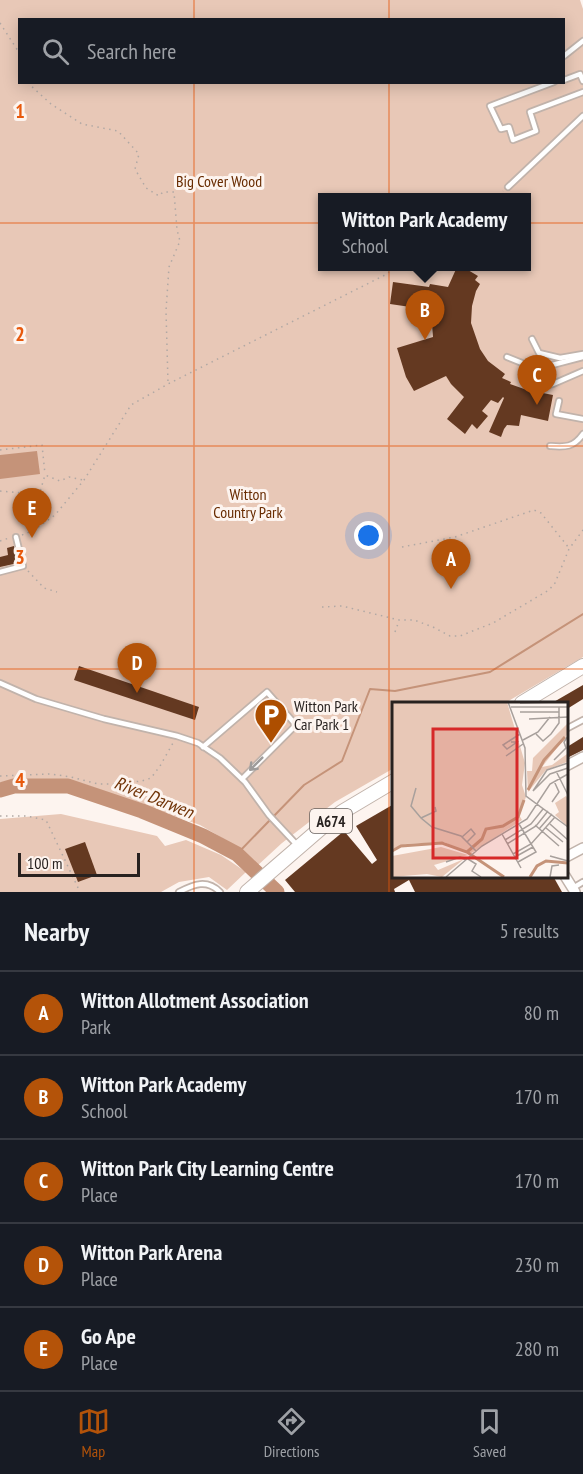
<!DOCTYPE html>
<style>
body{margin:0;font-family:"PT Sans Narrow",sans-serif;background:#242831;color:#f1f3f6}
.scale{position:absolute;left:18px;bottom:15px;width:122px;box-sizing:border-box;padding-left:6px;border:3px solid #282220;border-top:0;font-size:16px;line-height:21px;white-space:nowrap;color:#282220;-webkit-text-stroke:4px #fdf4ef;paint-order:stroke}
.you{position:absolute;left:369px;top:536px;width:21px;height:21px;margin:-15px;border:4px solid #fff;border-radius:50%;background:#1a73e8;box-shadow:0 0 0 9px #1a73e833}
.badge{display:grid;place-items:center;width:39px;height:39px;border-radius:50%;background:#b45309;color:#fff;font-size:20px;font-weight:700}
.pin{position:absolute;translate:-50% -50px;filter:drop-shadow(0 2px 3px #0008)}
.pin::after{content:'';position:absolute;top:32px;width:21px;height:18px;background:inherit;clip-path:polygon(0 0,100% 0,50% 100%)}
.popup{position:absolute;left:318px;top:193px;width:213px;height:78px;box-sizing:border-box;display:grid;place-content:center;border-radius:0px;background:#171b24;filter:drop-shadow(0 2px 4px #0005);font-size:20px;white-space:nowrap;color:#9ea1a6}
.popup b{font-size:22px;color:#f1f3f6}
.popup::after{content:'';position:absolute;left:50%;top:100%;margin-left:-12px;border:12px solid transparent;border-top-color:#171b24}
.list{margin:0;padding:0;list-style:none}
h2{display:flex;justify-content:space-between;align-items:center;height:78px;margin:0;padding:0 24px;font-size:26px}
h2 small{font-size:20px;font-weight:400;color:#9ea1a6}
.list li{display:grid;grid-template-columns:39px 1fr auto;gap:18px;align-items:center;box-sizing:border-box;height:84px;padding:0 24px;border-top:2px solid #363941}
.list b{display:block;font-size:22px;white-space:nowrap}
.list p{margin:0;font-size:20px;white-space:nowrap;color:#9ea1a6}
.list em{font-size:20px;font-style:normal;color:#9ea1a6}
.icon{flex:none;width:33px;height:33px;fill:none;stroke:currentColor;stroke-width:2;stroke-linecap:round;stroke-linejoin:round}
.map{position:relative;flex:none;width:583px;height:892px;overflow:hidden}
.search{position:absolute;background:#171b24;box-shadow:0 3px 15px #0003;left:18px;right:18px;top:18px;height:66px;display:flex;align-items:center;gap:15px;box-sizing:border-box;padding:0 21px;border-radius:0px;color:#9ea1a6;font-size:22px}
.sheet{height:498px;background:#171b24}
nav{display:flex;justify-content:space-around;align-items:center;box-sizing:border-box;height:84px;border-top:2px solid #363941;background:#171b24;font-size:16px;color:#9ea1a6}
nav a{display:grid;justify-items:center;gap:3px}
nav .on{color:#b45309}
.map>svg:first-child{display:block}
</style>
<div class="map">
<svg width="583" height="892" viewBox="0 0 583 892">
<rect width="100%" height="100%" fill="#fdf4ef"/>
<g fill="#e8c8b7" fill-rule="evenodd">
<path d="M0 0H580L583 9V657L505 703H394V768L335 802 282 843 257 866 236 846 200 825 81 783 36 781 0 782ZM20 20H564V82H20ZM323 198H527V266H323Z"/>
<path d="M61 814 157 836 165 846 186 840 221 855 246 872 227 890 209 877 179 882 161 892H0V819Z"/>
</g>
<path fill="#c59379" d="M37 451 40 474 0 479V455Z"/>
<g fill="none" stroke-linecap="round" stroke-linejoin="round">
<path stroke="#c59379" stroke-width="2" d="M237 854 304 785 342 761 370 689 395 691 490 672 583 614"/>
<path stroke="#c59379" stroke-width="15" d="M0 790 14 786H68L142 811 203 836 237 854 277 892"/>
</g>
<g fill="#643921">
<path d="M457 267H463L478 276 475 280 480 284 476 291 472 306 471 323 480 349 488 361 505 374 502 378 511 382 510 384 527 390 553 395 548 421 521 415 519 426 507 425 504 429 501 437 489 432 504 398 503 397 498 403 491 400 482 411 488 416 477 429 472 424 465 434 447 419 464 397 451 384 446 376 414 391 406 377 397 348 433 337 431 310 390 304 393 282 429 287 430 284 448 287Z"/>
<path d="M14 546 18 563 0 567V557L8 555 7 548Z"/>
<path d="M79 666 199 707 195 720 74 680Z"/>
<path d="M583 685V699L567 709V703H552Z"/>
<path d="M583 737V750L567 758V747Z"/>
<path d="M394 804V876H553L562 892H415L409 880 394 889 395 892H295L285 880 344 831 372 864 377 860 356 826Z"/>
<path d="M85 842 97 875 78 882 65 849Z"/>
</g>
<g fill="none" stroke-linecap="round" stroke-linejoin="round">
<g stroke="#c1b3ab" stroke-width="8">
<g id="lane">
<path d="M564 56 583 41"/>
<path d="M564 80 580 74 583 81"/>
<path d="M554 82 490 106 501 129 509 127 513 140 536 131 530 112 583 92"/>
<path d="M508 187 583 116"/>
<path d="M532 339 539 353 560 358 583 354"/>
<path d="M507 357 537 369 583 357"/>
<path d="M547 385 553 384 583 371"/>
<path d="M559 401 556 414 583 419"/>
<path d="M550 446C565 447 573 448 583 434"/>
<path d="M0 572 23 566 16 537"/>
<path d="M0 683 36 699 104 719 177 736 198 743 220 758 245 782 269 815 297 845"/>
<path d="M566 729 583 720"/>
<path d="M203 747 267 692 296 725 242 779"/>
<path d="M573 888 583 882"/>
<path d="M179 892C194 884 207 879 220 892"/>
</g>
</g>
<g stroke="#c1b3ab" stroke-width="12">
<g id="street">
<path d="M566 766 583 757"/>
<path d="M566 857 583 848"/>
<path d="M565 876 575 892"/>
</g>
</g>
<g stroke="#c1b3ab" stroke-width="16">
<g id="primary">
<path d="M522 703 583 666"/>
<path d="M247 892 321 828 342 812 394 781"/>
</g>
</g>
<g stroke="#b0a8a4" stroke-width="1.5" stroke-dasharray="1.5 4.5" stroke-linecap="butt">
<path d="M0 23 20 54"/>
<path d="M29 82 30 85 51 104 82 124 118 131 139 154 135 169 146 188 159 196 163 192H174L177 230 180 241 169 267 166 311 168 383"/>
<path d="M493 198 503 191"/>
<path d="M0 450 42 445 45 474"/>
<path d="M0 491 34 494 40 492 45 475 60 481 69 477 83 480"/>
<path d="M22 535 34 530 55 515 84 480 131 405 168 384 385 275 397 266"/>
<path d="M0 541 9 538"/>
<path d="M402 547 455 537 534 510 541 513 569 548"/>
<path d="M28 571 44 588 57 592"/>
<path d="M322 607 342 606 399 620H414L433 627 450 636H460L493 623 549 590 555 583 569 549 583 530"/>
<path d="M395 632 399 621"/>
<path d="M0 776 51 774 71 777 98 784H116L142 781 151 778 160 766 173 743"/>
<path d="M0 816H26L46 820 80 892"/>
</g>
<use href="#lane" stroke="#fff" stroke-width="4.5"/>
<use href="#street" stroke="#fff" stroke-width="9"/>
<use href="#primary" stroke="#fff" stroke-width="14"/>
</g>
<defs><path id="oneway-shaft" d="M-6 0H5M1.5-3L5.5 0L1.5 3" fill="none" stroke-width="1.6" stroke-linecap="round" stroke-linejoin="round" transform="scale(1.5)"/></defs>
<use stroke="#9e9c9b" href="#oneway-shaft" transform="translate(256 764) rotate(135)"/>
<path fill="none" stroke="#e8590c" stroke-width="1.5" stroke-opacity="0.55" d="M194 0V20M389 0V20M194 82V892M389 82V892M0 223H583M0 446H583M0 669H583"/>
<defs>
<g id="parking-pin" transform="scale(1.725)"><path d="M0 17L-7.5 6A9.5 9.5 0 1 1 7.5 6Z" fill="#ad4e00" stroke="#fdf4ef"/><path d="M-3.5-5.5H1a3.5 3.5 0 0 1 0 7H-1V5.5H-3.5ZM-1-3.4V-.6H.8a1.4 1.4 0 0 0 0-2.8Z" fill="#fff"/></g>
</defs>
<g fill-rule="evenodd">
<use href="#parking-pin" x="271" y="715"/>
</g>
<g text-anchor="middle" dominant-baseline="central" stroke-width="6" stroke-linejoin="round" paint-order="stroke">
<rect fill="#fdf4ef" stroke="#68615e" stroke-width="1.5" x="310" y="809" width="42" height="24" rx="4.5"/>
<g font-size="15" font-weight="bold" fill="#282220">
<text x="331" y="821">A674</text>
</g>
<g font-size="16" fill="#682b00" stroke="#fdf4ef">
<text x="219" y="181">Big Cover Wood</text>
<text x="248" y="494">Witton<tspan x="248" dy="18">Country Park</tspan></text>
</g>
<g font-size="16" fill="#282220" stroke="#fdf4ef" text-anchor="start">
<text x="294" y="706">Witton Park<tspan x="294" dy="18">Car Park 1</tspan></text>
</g>
<g font-size="18" font-style="italic" fill="#703307" stroke="#fdf4ef">
<text transform="translate(154 797) rotate(22)">River Darwen</text>
</g>
</g>
<g transform="translate(392 702)">
<rect width="176" height="176" fill="#fdf4ef"/>
<path d="M0 0H115L133 61 130 83 134 95 127 113 130 118 78 152 52 140 14 142 0 147ZM175 22V33L150 65 160 63 175 52V60L154 68 136 90 135 69H140L141 56ZM174 94 176 97 175 124 163 113 167 110 163 101ZM49 145 76 153 42 163 46 168 72 157 50 175 35 172 0 175V154Z" fill="#e8c8b7"/>
<path fill="none" stroke="#c59379" stroke-width="3" d="M136 88 152 58 173 35M0 149 9 144 50 141 75 150 112 175M75 150 90 137 94 127 111 124 126 115 132 98M138 175 145 164 154 159 176 161"/>
<path fill="none" stroke="#a8a09c" stroke-width="1.5" d="M116 0 133 46 134 94 176 125M128 1 167 0M119 5H176M128 10H167M137 17 176 15M144 32 151 39 159 32 167 21V5M131 38 146 30 158 15M119 40H125L115 47 111 43 128 32M114 54 131 42M162 58 174 46 172 40 176 34M164 69 176 93M24 86 19 104 29 116 40 125 69 134 84 149M141 89 155 68 176 61M141 89 158 72 176 66M160 100 167 90 162 79M29 116 44 109 43 105M158 122 176 138M143 123 167 144M154 126 171 140M147 127 160 112M110 132 129 166M70 135 79 127 83 132 75 140M113 138 139 122 151 107M115 142 144 124 156 109M121 152 139 142 163 115M158 154 176 159M123 155 141 145M76 157 84 162 80 169 89 175M54 160 68 155 74 158M126 160 144 150 127 122M54 175 90 144 135 117 158 82 176 72M158 175 160 164 167 163"/>
<path fill="#d62828" fill-opacity="0.15" stroke="#d62828" stroke-width="3" d="M41 27H125V156H41Z"/>
<rect width="176" height="176" fill="none" stroke="#282220" stroke-width="3"/>
</g>
<g font-size="20" text-anchor="middle" font-weight="bold" fill="#e8590c" stroke="#fdf4ef" stroke-width="6" stroke-linejoin="round" paint-order="stroke">
<text x="20" y="118">1</text>
<text x="20" y="341">2</text>
<text x="20" y="564">3</text>
<text x="20" y="787">4</text>
</g>
</svg>
<div class="scale">100 m</div>
<div class="you"></div>
<div class="pin badge" style="left:451px;top:589px">A</div>
<div class="pin badge" style="left:425px;top:340px">B</div>
<div class="popup"><b>Witton Park Academy</b>School</div>
<div class="pin badge" style="left:537px;top:405px">C</div>
<div class="pin badge" style="left:137px;top:693px">D</div>
<div class="pin badge" style="left:32px;top:538px">E</div>
<div class="search"><svg class="icon" aria-label="search" viewBox="0 0 24 24"><circle cx="10" cy="10" r="6"/><path d="M15 15l6 6"/></svg>Search here</div>
</div>
<section class="sheet">
<h2>Nearby<small>5 results</small></h2>
<ul class="list">
<li><span class="badge">A</span><div><b>Witton Allotment Association</b><p>Park</p></div><em>80 m</em></li>
<li><span class="badge">B</span><div><b>Witton Park Academy</b><p>School</p></div><em>170 m</em></li>
<li><span class="badge">C</span><div><b>Witton Park City Learning Centre</b><p>Place</p></div><em>170 m</em></li>
<li><span class="badge">D</span><div><b>Witton Park Arena</b><p>Place</p></div><em>230 m</em></li>
<li><span class="badge">E</span><div><b>Go Ape</b><p>Place</p></div><em>280 m</em></li>
</ul>
</section>
<nav>
<a class="on"><svg class="icon" aria-label="map" viewBox="0 0 24 24"><path d="M3 6l6-2 6 2 6-2v14l-6 2-6-2-6 2zM9 4v14M15 6v14"/></svg>Map</a>
<a><svg class="icon" aria-label="directions" viewBox="0 0 24 24"><path d="M12 3l9 9-9 9-9-9zM9 14v-3h6M13 9l2 2-2 2"/></svg>Directions</a>
<a><svg class="icon" aria-label="saved" viewBox="0 0 24 24"><path d="M7 4h10v16l-5-4-5 4z"/></svg>Saved</a>
</nav>
